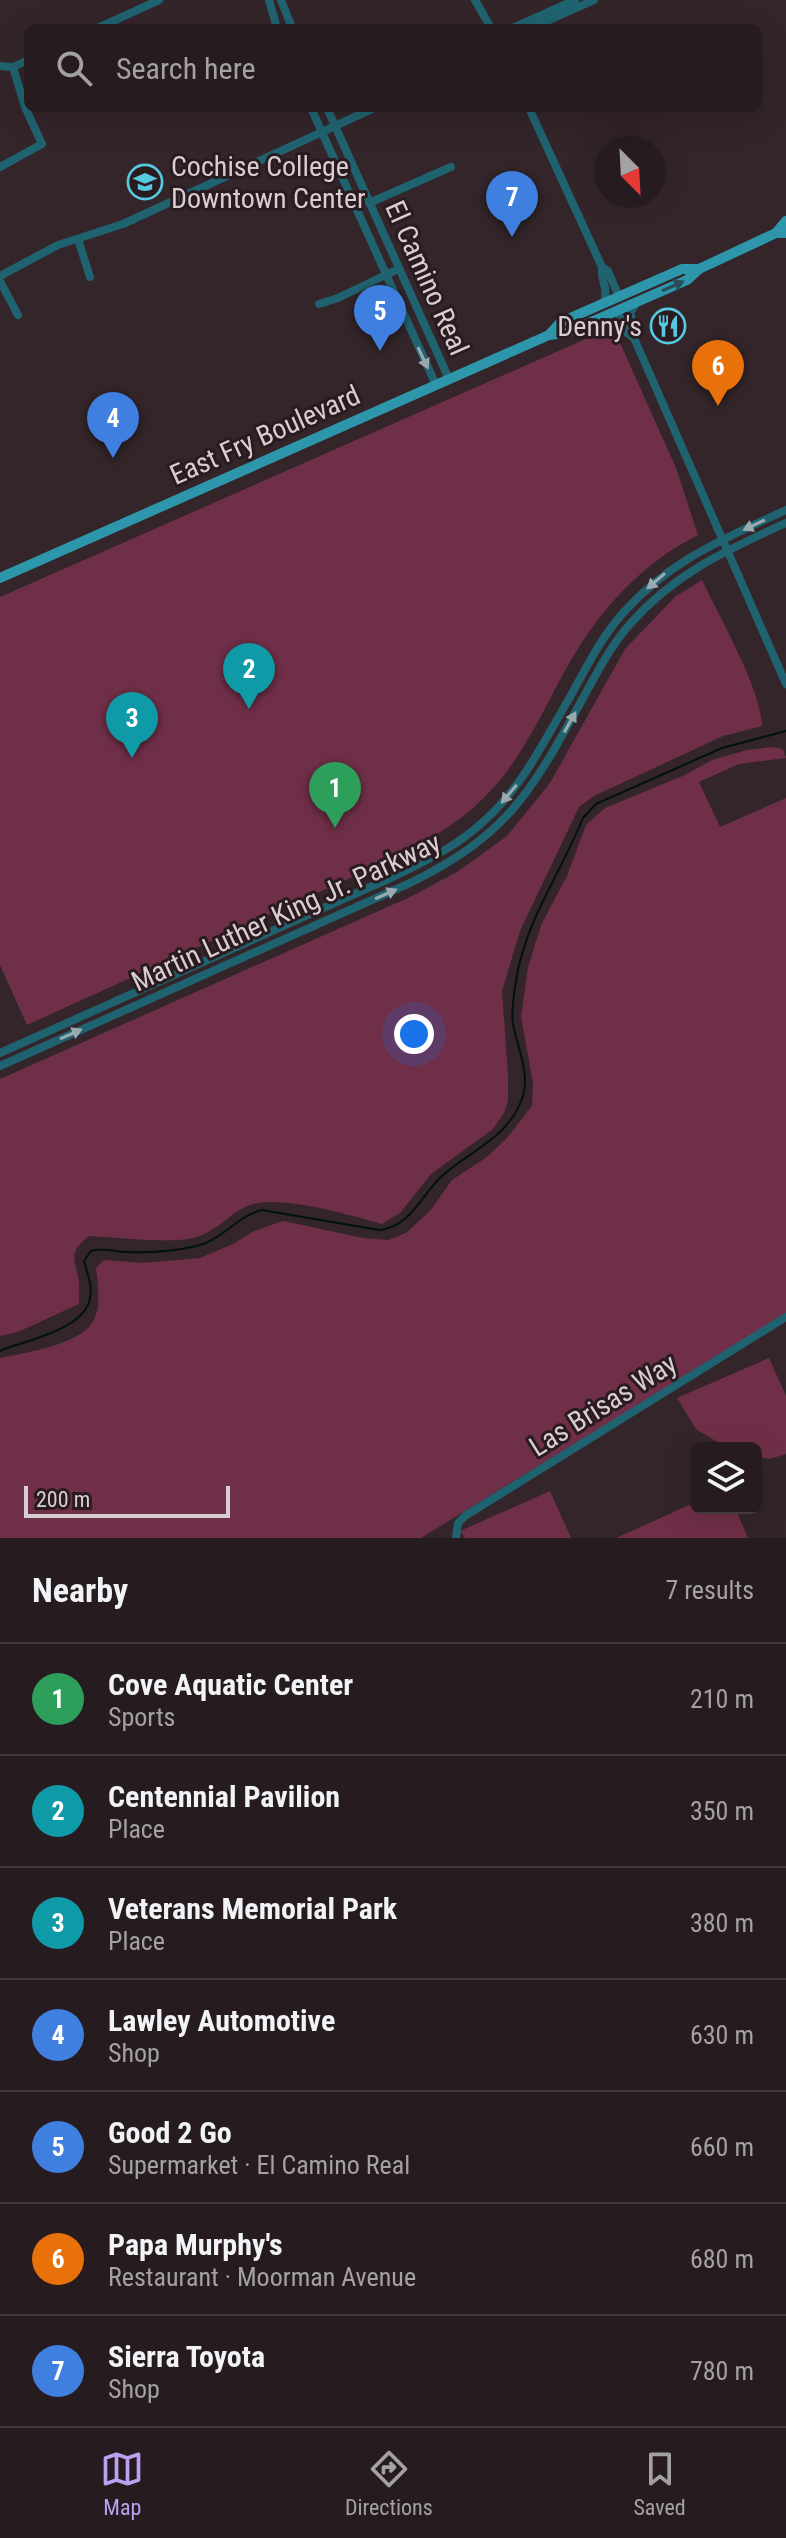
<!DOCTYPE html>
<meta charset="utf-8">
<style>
body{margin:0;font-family:"Roboto Condensed",sans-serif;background:#32292c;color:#f1f3f6}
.controls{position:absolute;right:24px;bottom:24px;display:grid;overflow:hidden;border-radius:12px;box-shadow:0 8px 32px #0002}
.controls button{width:72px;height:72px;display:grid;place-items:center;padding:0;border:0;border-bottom:2px solid #423a3d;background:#261c1f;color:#f1f3f6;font:40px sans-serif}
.compass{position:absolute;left:594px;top:136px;width:72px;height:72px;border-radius:50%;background:#261c1f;box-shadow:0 8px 32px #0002;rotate:156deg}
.scale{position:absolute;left:24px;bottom:20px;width:206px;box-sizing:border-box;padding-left:8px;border:4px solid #d8ced1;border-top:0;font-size:22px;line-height:28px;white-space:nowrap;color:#d8ced1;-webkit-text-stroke:6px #291b20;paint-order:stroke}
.you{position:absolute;left:414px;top:1034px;width:28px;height:28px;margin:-20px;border:6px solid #fff;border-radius:50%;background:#1a73e8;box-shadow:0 0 0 12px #1a73e833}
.badge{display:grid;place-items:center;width:52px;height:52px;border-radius:50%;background:#bca0f2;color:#fff;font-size:26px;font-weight:700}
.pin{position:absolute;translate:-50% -66px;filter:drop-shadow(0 2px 4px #0008)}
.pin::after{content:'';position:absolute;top:42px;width:28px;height:24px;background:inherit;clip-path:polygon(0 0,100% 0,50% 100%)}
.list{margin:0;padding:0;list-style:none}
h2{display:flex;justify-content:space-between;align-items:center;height:104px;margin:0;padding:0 32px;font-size:34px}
h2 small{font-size:26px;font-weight:400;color:#a4a1a4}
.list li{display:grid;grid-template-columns:52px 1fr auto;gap:24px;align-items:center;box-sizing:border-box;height:112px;padding:0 32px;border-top:2px solid #423a3d}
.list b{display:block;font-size:30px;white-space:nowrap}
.list p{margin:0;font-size:26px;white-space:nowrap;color:#a4a1a4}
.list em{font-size:26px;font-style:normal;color:#a4a1a4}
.icon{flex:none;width:44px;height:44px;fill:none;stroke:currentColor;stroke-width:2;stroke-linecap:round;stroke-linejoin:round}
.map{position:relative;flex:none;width:786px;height:1538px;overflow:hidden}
.search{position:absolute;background:#261c1f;box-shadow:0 8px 32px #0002;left:24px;right:24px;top:24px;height:88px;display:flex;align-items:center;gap:20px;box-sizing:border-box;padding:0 28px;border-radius:12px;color:#a4a1a4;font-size:30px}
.sheet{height:888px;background:#261c1f}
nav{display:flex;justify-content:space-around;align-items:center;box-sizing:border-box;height:112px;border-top:2px solid #423a3d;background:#261c1f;font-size:22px;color:#a4a1a4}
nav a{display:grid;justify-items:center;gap:4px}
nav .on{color:#bca0f2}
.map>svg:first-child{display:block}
</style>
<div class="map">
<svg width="786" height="1538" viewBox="0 0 786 1538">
<rect width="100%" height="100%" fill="#332529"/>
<g fill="#702f48">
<path d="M613 327 676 468 698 535C650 559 612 597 582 642 551 690 532 745 493 788 469 816 437 835 405 853L27 1025 0 965V597Z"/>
<path d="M702 580C719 617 761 688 762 726L723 736 594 796 579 807 520 931 502 991 508 1074V1101L504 1113 493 1129 431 1174 400 1213 382 1224C351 1215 280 1194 250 1205 228 1213 220 1231 193 1238 170 1244 115 1237 89 1236 70 1252 73 1255 78 1277 80 1285 79 1295 79 1304L18 1332 0 1336V1079L410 897 457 872 507 836 550 783 625 649 676 596Z"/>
<path d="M772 747 783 749 786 758 739 764 699 782 720 827 786 798V1314L421 1538H0V1358C24 1353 78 1345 92 1323 102 1308 98 1285 96 1268L104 1260 143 1263 200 1258 233 1244 254 1231 283 1221 363 1238 388 1240 406 1233 430 1211 452 1180 487 1157 506 1139 532 1106 533 1083 521 1017 528 967 542 923 567 876 586 825 605 808 685 775 712 760 747 750Z"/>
<path d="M769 1358 786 1396V1454L770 1459 756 1456V1448H727L696 1429 677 1398Z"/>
<path d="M550 1491 571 1538H465L460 1531Z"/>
<path d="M696 1502V1508H735L748 1538H616Z"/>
</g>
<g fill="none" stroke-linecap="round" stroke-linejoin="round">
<path stroke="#011114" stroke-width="2" d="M0 1351C25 1340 85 1330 90 1298 93 1286 87 1273 84 1261L91 1251C104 1247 114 1252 128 1252 150 1253 174 1251 197 1246 222 1240 237 1216 262 1210L379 1230C411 1227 421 1195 442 1176 471 1150 510 1137 523 1096 530 1072 517 1047 513 1024 511 1011 514 994 516 981 525 921 561 873 583 818L596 804 722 748 786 731"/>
<g stroke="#206370" stroke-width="8">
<path d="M269 0 277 28"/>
<path d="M281 0 292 28"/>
<path d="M475 0 491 28"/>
<path d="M98 28 159 0"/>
<path d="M513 28 575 0"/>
<path d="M531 28 594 0"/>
<path d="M0 66 13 67 28 60"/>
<path d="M311 108 436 385"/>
<path d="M327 108 449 379"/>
<path d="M529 108 602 267 608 271 619 297"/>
<path d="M0 167 42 144 25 107 13 67"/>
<path d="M369 203 451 167"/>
<path d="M78 239 90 277"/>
<path d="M602 267C600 281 610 289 603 304"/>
<path d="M0 276 58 245 123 224 374 108"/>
<path d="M0 281 18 315"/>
<path d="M319 304 338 298 398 269"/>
<path d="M617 311 627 333 634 338 786 684"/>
<path d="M634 338 635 329 630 313 637 302"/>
<path d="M0 1053 395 876C426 861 457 846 483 822 522 788 544 741 570 697 586 668 601 638 622 614 670 560 722 540 786 510"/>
<path d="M0 1066 410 883C505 836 529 796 578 707 594 679 608 649 630 624 675 573 725 551 786 523"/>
<path d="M456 1538 458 1523 465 1516 786 1317"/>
</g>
<g stroke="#2d96aa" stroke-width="10">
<path d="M776 233 786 221"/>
<path d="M549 335 561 322 682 269H699"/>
<path d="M0 578 549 335 566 333 687 280 699 269 776 233H786"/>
</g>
</g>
<defs><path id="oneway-solid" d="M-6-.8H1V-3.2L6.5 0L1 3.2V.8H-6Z" transform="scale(2)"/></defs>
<use fill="#2b4c57" href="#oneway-solid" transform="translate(673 286) rotate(-24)"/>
<g fill="#98a9af">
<use href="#oneway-solid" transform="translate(423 358) rotate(65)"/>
<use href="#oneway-solid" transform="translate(754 525) rotate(155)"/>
<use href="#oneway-solid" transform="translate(656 581) rotate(139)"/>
<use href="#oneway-solid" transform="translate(570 722) rotate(-61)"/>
<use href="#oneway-solid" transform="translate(509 794) rotate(130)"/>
<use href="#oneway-solid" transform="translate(386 894) rotate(-24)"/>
<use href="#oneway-solid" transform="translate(71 1034) rotate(-24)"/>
</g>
<defs>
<g id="university-ring" transform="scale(1.8)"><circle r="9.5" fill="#291b20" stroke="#56c9e0" stroke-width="1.5"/><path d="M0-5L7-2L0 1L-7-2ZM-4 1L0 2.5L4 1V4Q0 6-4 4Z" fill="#56c9e0"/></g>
<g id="restaurant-ring" transform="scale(1.8)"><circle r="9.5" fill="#291b20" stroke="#56c9e0" stroke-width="1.5"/><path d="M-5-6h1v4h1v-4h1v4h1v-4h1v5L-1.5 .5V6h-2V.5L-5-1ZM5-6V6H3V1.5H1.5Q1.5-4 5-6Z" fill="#56c9e0"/></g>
</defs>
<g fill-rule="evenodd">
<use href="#university-ring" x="145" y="182"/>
<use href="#restaurant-ring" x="668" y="326"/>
</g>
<g text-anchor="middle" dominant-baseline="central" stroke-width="6" stroke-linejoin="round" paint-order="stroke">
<g font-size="28" fill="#d8ced1" stroke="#291b20" text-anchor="start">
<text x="171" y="166">Cochise College<tspan x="171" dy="32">Downtown Center</tspan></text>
<text x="642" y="326" text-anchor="end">Denny's</text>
</g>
<g font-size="28" fill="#d8ced1" stroke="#291b20">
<text transform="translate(427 278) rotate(66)">El Camino Real</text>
<text transform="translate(265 435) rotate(-24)">East Fry Boulevard</text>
<text transform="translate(286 912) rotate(-25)">Martin Luther King Jr. Parkway</text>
<text transform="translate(603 1405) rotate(-32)">Las Brisas Way</text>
</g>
</g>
</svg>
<div class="controls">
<button><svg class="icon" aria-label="layers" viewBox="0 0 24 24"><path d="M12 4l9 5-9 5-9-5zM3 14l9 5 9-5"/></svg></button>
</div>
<svg class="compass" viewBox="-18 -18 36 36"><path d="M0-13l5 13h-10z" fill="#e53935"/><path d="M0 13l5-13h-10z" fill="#a4a1a4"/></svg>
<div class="scale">200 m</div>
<div class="you"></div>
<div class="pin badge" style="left:335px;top:828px;background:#2e9e5b">1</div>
<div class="pin badge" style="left:249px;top:709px;background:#0f9aa8">2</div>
<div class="pin badge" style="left:132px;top:758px;background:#0f9aa8">3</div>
<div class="pin badge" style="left:113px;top:458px;background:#3f7fe0">4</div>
<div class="pin badge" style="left:380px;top:351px;background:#3f7fe0">5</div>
<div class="pin badge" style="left:718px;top:406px;background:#e8710a">6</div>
<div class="pin badge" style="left:512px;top:237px;background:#3f7fe0">7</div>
<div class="search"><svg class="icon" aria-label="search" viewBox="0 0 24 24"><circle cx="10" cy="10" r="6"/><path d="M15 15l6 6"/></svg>Search here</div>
</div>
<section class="sheet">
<h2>Nearby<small>7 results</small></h2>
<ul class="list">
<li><span class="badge" style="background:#2e9e5b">1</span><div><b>Cove Aquatic Center</b><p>Sports</p></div><em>210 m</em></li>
<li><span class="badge" style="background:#0f9aa8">2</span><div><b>Centennial Pavilion</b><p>Place</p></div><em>350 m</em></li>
<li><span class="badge" style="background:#0f9aa8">3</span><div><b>Veterans Memorial Park</b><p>Place</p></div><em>380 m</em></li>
<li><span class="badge" style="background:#3f7fe0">4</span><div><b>Lawley Automotive</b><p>Shop</p></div><em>630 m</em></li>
<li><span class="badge" style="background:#3f7fe0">5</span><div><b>Good 2 Go</b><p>Supermarket · El Camino Real</p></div><em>660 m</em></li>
<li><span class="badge" style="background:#e8710a">6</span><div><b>Papa Murphy's</b><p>Restaurant · Moorman Avenue</p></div><em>680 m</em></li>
<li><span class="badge" style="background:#3f7fe0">7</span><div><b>Sierra Toyota</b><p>Shop</p></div><em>780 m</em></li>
</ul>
</section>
<nav>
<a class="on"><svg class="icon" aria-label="map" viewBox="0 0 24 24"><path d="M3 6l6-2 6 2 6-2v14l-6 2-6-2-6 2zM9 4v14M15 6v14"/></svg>Map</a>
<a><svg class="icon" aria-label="directions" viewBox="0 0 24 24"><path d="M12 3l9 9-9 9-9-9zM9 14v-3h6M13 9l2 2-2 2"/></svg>Directions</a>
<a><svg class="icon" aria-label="saved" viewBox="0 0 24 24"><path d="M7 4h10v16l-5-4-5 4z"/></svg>Saved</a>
</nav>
